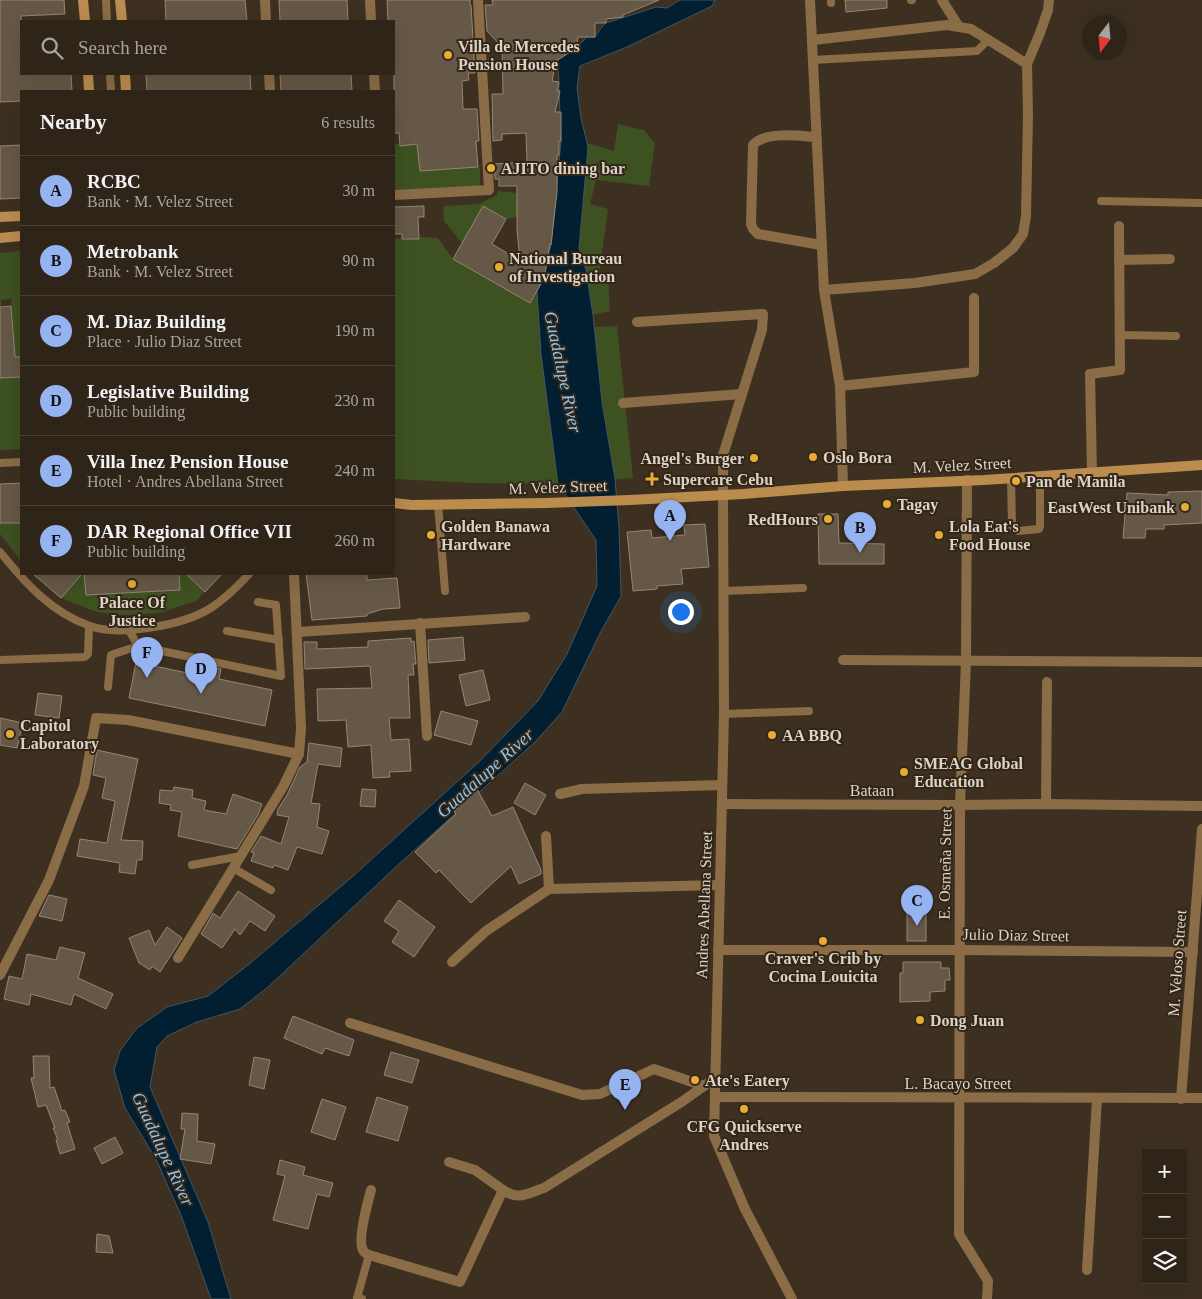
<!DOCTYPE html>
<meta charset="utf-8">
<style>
body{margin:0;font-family:"Times New Roman",serif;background:#362c21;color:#f1f3f6}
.controls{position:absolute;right:15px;bottom:15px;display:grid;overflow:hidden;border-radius:0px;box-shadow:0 5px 20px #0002}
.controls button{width:45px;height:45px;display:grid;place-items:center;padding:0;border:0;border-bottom:1px solid #494137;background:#2e2418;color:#f1f3f6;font:25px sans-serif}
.compass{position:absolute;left:1082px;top:15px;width:45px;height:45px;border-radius:50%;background:#2e2418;box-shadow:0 5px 20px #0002;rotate:196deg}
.you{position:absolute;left:680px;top:611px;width:18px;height:18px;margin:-12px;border:4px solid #fff;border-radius:50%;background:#1a73e8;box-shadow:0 0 0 8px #1a73e833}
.badge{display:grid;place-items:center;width:32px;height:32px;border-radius:50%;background:#95b2f1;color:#111;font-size:16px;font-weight:700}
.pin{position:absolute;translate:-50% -41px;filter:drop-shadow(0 1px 2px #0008)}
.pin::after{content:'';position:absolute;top:26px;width:18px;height:15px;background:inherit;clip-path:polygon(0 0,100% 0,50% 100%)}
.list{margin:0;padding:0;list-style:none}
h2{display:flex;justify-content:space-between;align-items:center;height:65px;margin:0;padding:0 20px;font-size:21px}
h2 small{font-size:16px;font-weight:400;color:#a7a4a2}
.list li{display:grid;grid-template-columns:32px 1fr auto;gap:15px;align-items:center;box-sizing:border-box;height:70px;padding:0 20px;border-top:1px solid #494137}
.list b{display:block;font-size:19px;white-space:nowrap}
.list p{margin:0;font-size:16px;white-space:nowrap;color:#a7a4a2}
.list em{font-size:16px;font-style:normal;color:#a7a4a2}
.icon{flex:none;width:28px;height:28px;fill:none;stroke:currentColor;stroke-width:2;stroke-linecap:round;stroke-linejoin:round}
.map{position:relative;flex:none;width:1202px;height:1299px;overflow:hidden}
.search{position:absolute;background:#2e2418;box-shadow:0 5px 20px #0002;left:20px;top:20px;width:375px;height:55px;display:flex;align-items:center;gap:12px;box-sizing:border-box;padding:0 18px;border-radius:0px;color:#a7a4a2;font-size:19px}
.panel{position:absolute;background:#2e2418;box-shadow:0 5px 20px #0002;left:20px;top:90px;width:375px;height:485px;border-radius:0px}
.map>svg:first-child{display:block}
</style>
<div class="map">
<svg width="1202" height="1299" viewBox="0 0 1202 1299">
<rect width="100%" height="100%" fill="#3d3020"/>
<g fill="#3e5121">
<path d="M618 124 644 130 655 143 649 186 596 180 590 204 608 209 599 274 608 279 610 311 593 315 594 327 617 326 633 478 558 484 472 483 394 479V239L424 237 438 238 453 259 530 303 537 291 579 248 587 143 614 151Z"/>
<path d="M394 144H417L420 171 480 167V189L394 190Z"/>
<path d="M498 191 517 193V217L506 219 483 206 462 243 444 221 443 206 479 204 497 195Z"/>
<path d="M21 251V357H15L11 299 1 300V307H0V253Z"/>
<path d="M21 377V449L0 450V378Z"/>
<path d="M21 483V561L0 534V484Z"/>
<path d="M33 574H222L196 601 159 613 125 615 97 612 61 598Z"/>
</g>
<path fill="#021f32" stroke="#43555f" d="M680 0H715L712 6 627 47 580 66 577 88 581 118 588 147 579 248 586 270 593 315 602 402 615 479 619 527 621 596 599 635 562 712 535 742 399 864 268 987 240 1009 197 1022 167 1036 157 1047 150 1087 208 1222 231 1299H211L181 1215 156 1159 125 1108 114 1070 120 1051 136 1029 167 1007 208 996 248 965 352 877 479 762 538 701 567 654 597 586 596 540 558 484 541 354 537 291 551 245 561 141 558 60 576 48 587 37H595L601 28 606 23 656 7 667 8Z"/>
<g fill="#665846" stroke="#958673">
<path d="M0 0H64L65 14 21 16V74H71L72 91H21V101L0 102Z"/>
<path d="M165 0H245L247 21H166Z"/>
<path d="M279 0H347L348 21H280Z"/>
<path d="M387 0H470V5H471L475 73H468L469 80 462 81 463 109H477L479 141H476L478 167 420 171 417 144 400 146 399 133H394V21H388Z"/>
<path d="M492 0H659L623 15V17L606 19V23H595V37H578L576 48 556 61 552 81 559 82 557 91H560L555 112H561V141H559V155H557V192L551 245 550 244 545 274 546 275 530 303 453 259 483 206 506 219 492 244 520 261 517 229V186H499V179H495L494 164 527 162 526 133 502 134V140L493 141 492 94H503L502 47 487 31 485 5H493Z"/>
<path d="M845 0H887V8L846 12Z"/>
<path d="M146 74H250L251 91H147Z"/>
<path d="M280 74H351L352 91H281Z"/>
<path d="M21 145V198L0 199V146Z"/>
<path d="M424 206V217H418L419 239H402V234H394V207Z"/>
<path d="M11 306 15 357H21V377L0 378V307Z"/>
<path d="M21 483V523H0V484Z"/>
<path d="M1202 491V523L1164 525V529H1146L1145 538H1123L1127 493 1168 495V492Z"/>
<path d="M818 514H838L839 543 884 544V564H819Z"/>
<path d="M705 524 709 567 681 569 683 584 657 586V589L633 591 627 532 651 530 652 538 685 535 684 525Z"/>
<path d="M33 574H82L61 598Z"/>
<path d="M84 574H179L180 590 86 595Z"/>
<path d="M186 574H222L205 592Z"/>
<path d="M306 574H367V580L397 578 400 608 383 609 367 614V616L312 620Z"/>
<path d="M463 637 465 660 429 663 428 640Z"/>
<path d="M411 638V642L414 641 416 664H413L414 675H408L410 718H389L391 740 409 739 411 771 389 772 390 777 373 778 371 745 348 747 346 720 318 721 317 689 372 688 370 666 305 669 304 642H317V649L368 647V641Z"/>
<path d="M136 662 192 674 194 664 221 669 219 679 272 690 265 726 129 698Z"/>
<path d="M483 670 490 700 466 706 459 675Z"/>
<path d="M38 693 62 696 59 718 35 715Z"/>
<path d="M441 711 478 721 471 745 434 735Z"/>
<path d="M0 718 23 723 17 748 0 745Z"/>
<path d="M309 743 342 748 340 767 318 764 311 803 320 804 317 827 329 831 322 854 297 847 288 870 274 865 273 868 251 861 254 853 251 852 261 836 281 844 289 817 277 815 278 809 287 795 300 767 307 762Z"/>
<path d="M97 750 138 759 121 840 143 841 142 860H137L135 874 119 872 120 863 77 856 80 839 107 843 115 801 102 798 106 778 93 775Z"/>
<path d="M525 783 546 795 535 815 514 803Z"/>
<path d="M174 787 193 790 192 798 206 801 204 810 226 814 233 794 262 804 258 815 237 849 178 836 182 812 170 810 171 805 159 803 160 790 173 791Z"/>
<path d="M362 789 376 790 375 807 360 806Z"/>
<path d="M477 789 492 816 513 807 541 870V874L519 884 511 866 471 903 439 870 436 873 415 852 456 814 454 812Z"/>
<path d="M238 891 275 916 265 931 250 921 240 935 235 929 222 948 201 934 213 913 220 918Z"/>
<path d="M49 895 67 899 62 921 39 916Z"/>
<path d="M399 900 435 927 414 957 392 942 399 931 384 921Z"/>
<rect x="907" y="912" width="19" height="29"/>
<path d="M167 927 182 938 160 972 152 966 150 970 139 963 129 938 149 930 155 945Z"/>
<path d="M60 947 85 953 78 978 113 994 106 1009 74 994 71 1005 31 994 29 1005 4 999 9 976 22 979 27 954 56 960Z"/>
<path d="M903 962H941V968H949L950 980H945V991L930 992V1001L900 1002V973H903Z"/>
<path d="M293 1016 354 1040 349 1056 325 1048 322 1054 284 1038Z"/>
<path d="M391 1052 419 1060 412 1083 384 1075Z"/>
<path d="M33 1056H49L50 1088 54 1087 62 1111 65 1110 70 1122 67 1123 75 1149 60 1154 56 1140H58L53 1128H55L46 1105 38 1107 31 1078H34Z"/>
<path d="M254 1057 270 1060 264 1089 249 1085Z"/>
<path d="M377 1097 408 1107 398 1141 366 1132Z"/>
<path d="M322 1099 346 1107 335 1140 311 1132Z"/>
<path d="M182 1113 198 1114 197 1141 215 1144 211 1164 180 1159 185 1129H181Z"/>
<path d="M115 1137 123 1153 102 1164 94 1148Z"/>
<path d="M280 1160 305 1167 303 1175 333 1183 329 1197 317 1194 308 1229 273 1220 285 1176 277 1174Z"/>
<path d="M97 1234 109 1236 113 1253 96 1252Z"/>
</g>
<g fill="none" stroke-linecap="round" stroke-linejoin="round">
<g stroke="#8a6d47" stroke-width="8">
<path d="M106 0 107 21"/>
<path d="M831 0V3"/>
<path d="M911 0H912"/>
<path d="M813 60 977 51 987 41"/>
<path d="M110 74 111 91"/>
<path d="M1101 201 1202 203"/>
<path d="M1120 335 1176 336"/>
<path d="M0 463 21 462"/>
<path d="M1011 478 1012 526 1018 531 1039 529 1040 526V476"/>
<path d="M438 504 445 591"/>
<path d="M0 552C25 583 52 613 90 626 119 637 183 625 209 609 224 600 237 587 249 574"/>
<path d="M724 591 803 588"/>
<path d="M129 630 138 646"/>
<path d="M227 631 279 640"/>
<path d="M0 660 85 657 88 654 89 626"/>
<path d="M108 687 111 655 138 646 281 676 276 605 258 602"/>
<path d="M724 714 809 711"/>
<path d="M192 865 241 856"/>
<path d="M233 868 271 890"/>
<path d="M362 1299 357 1298 369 1255"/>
</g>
<g stroke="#8a6d47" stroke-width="10">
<path d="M810 0 824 290 840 386 843 486"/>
<path d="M942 0 959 27"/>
<path d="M813 40 947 25 971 29 1027 64"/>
<path d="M815 137C798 136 765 131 753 145L751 224 753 229 758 234 821 245"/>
<path d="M394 195 489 190 478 0"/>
<path d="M1119 260 1170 259"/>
<path d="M824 290 915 283 975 274 994 263 1013 248 1023 234 1026 216 1028 114 1027 64 1040 33 1048 10 1049 0"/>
<path d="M637 322 763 314 762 330 723 455V495"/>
<path d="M840 386 974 372V298"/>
<path d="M623 403 742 394"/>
<path d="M1092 473 1090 374 1120 370 1119 226"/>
<path d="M967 480 966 662 960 805 959 1234 988 1281 987 1299"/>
<path d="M420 623 427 736"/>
<path d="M298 632 525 617"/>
<path d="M843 660 1202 662"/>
<path d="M560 794 582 789 722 785"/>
<path d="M722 804 960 805 1046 804 1202 806"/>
<path d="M1046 804 1047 682"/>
<path d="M546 836 549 889"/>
<path d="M718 950H959L1193 952"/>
<path d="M178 958 283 787 299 754 301 728 294 574"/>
<path d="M452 962 486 931 549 889 720 885"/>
<path d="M0 975 49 880 84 786 96 718 128 720 299 754"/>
<path d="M350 1023 582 1095 600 1094 654 1069 704 1086 715 1078"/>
<path d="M1181 1099 1202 829"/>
<path d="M371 1190C368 1201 357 1241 363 1250 364 1253 367 1254 369 1255L460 1282 503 1190 475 1170 449 1162"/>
<path d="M503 1190C518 1201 528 1193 544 1188L683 1101 704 1086"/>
<path d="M1087 1270 1097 1098"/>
</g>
<g stroke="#8a6d47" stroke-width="10">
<path d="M265 0 266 21"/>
<path d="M370 0 371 21"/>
<path d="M269 74 270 91"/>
<path d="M374 74 375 91"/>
<path d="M723 495 724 714 714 1136 745 1209 792 1299"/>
<path d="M715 1097 1202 1098"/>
</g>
<g stroke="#bb8c4e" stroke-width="10">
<path d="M83 0 85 21"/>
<path d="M120 0 122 21"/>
<path d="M88 74 89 91"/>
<path d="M125 74 126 91"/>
<path d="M0 217 21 216"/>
<path d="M0 238 21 236"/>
<path d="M394 503 412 505 546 503 630 500 743 494 843 486 984 480 1202 465"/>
</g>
</g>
<g fill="#e7ac37" stroke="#332616" stroke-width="2">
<circle cx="448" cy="55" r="5"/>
<circle cx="491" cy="168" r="5"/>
<circle cx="499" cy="267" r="5"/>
<circle cx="813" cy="457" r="5"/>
<circle cx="754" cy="458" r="5"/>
<path d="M649.5 471.5h5v5h5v5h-5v5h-5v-5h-5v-5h5z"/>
<circle cx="1016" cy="481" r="5"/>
<circle cx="887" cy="504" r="5"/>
<circle cx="1185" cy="507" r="5"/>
<circle cx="828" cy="519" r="5"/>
<circle cx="431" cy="535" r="5"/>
<circle cx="939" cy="535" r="5"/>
<circle cx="132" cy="584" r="5"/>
<circle cx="10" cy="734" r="5"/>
<circle cx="772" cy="735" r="5"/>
<circle cx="904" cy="772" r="5"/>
<circle cx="823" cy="941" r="5"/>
<circle cx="920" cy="1020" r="5"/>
<circle cx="695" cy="1080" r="5"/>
<circle cx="744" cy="1109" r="5"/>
</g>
<g text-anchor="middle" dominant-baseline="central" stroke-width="4" stroke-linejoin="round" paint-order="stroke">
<g font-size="16" font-weight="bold" fill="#dbd3c8" stroke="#332616" text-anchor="start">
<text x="458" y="46">Villa de Mercedes<tspan x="458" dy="18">Pension House</tspan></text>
<text x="501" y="168">AJITO dining bar</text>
<text x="509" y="258">National Bureau<tspan x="509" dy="18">of Investigation</tspan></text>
<text x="823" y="457">Oslo Bora</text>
<text x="744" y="458" text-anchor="end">Angel's Burger</text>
<text x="663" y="479">Supercare Cebu</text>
<text x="1026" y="481">Pan de Manila</text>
<text x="897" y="504">Tagay</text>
<text x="1175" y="507" text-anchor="end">EastWest Unibank</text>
<text x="818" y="519" text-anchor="end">RedHours</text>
<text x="441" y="526">Golden Banawa<tspan x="441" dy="18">Hardware</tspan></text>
<text x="949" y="526">Lola Eat's<tspan x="949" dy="18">Food House</tspan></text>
<text x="132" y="602" text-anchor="middle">Palace Of<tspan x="132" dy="18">Justice</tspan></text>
<text x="20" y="725">Capitol<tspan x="20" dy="18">Laboratory</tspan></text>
<text x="782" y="735">AA BBQ</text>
<text x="914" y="763">SMEAG Global<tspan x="914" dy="18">Education</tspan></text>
<text x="823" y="958" text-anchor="middle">Craver's Crib by<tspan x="823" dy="18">Cocina Louicita</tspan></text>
<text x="930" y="1020">Dong Juan</text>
<text x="705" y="1080">Ate's Eatery</text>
<text x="744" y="1126" text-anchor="middle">CFG Quickserve<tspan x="744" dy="18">Andres</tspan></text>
</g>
<g font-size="16" fill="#dbd3c8" stroke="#332616">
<text transform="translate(962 465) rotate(-3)">M. Velez Street</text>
<text transform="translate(558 487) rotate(-2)">M. Velez Street</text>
<text x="872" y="790">Bataan</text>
<text transform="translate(945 864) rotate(-89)">E. Osmeña Street</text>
<text transform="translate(704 905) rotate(-88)">Andres Abellana Street</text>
<text transform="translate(1016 935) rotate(1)">Julio Diaz Street</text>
<text transform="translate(1177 963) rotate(-86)">M. Veloso Street</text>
<text x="958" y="1083">L. Bacayo Street</text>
</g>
<g font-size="18" font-style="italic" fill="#89c6f5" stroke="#332616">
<text transform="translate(563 372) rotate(78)">Guadalupe River</text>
<text transform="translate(485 773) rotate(-42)">Guadalupe River</text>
<text transform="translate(163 1149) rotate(65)">Guadalupe River</text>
</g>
</g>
</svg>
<div class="controls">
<button>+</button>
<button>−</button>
<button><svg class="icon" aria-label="layers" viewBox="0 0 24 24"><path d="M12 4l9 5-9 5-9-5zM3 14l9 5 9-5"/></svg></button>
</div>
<svg class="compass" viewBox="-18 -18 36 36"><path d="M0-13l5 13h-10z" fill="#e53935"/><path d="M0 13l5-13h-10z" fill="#a7a4a2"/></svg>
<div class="you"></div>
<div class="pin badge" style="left:670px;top:541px">A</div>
<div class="pin badge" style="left:860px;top:553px">B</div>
<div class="pin badge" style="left:917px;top:926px">C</div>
<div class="pin badge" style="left:201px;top:694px">D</div>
<div class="pin badge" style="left:625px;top:1110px">E</div>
<div class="pin badge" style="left:147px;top:678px">F</div>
<div class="search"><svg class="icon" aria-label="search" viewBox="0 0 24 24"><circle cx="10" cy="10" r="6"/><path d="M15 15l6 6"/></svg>Search here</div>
<section class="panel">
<h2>Nearby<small>6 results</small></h2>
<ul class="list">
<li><span class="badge">A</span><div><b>RCBC</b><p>Bank · M. Velez Street</p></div><em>30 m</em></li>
<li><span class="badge">B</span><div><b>Metrobank</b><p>Bank · M. Velez Street</p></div><em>90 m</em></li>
<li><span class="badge">C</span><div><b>M. Diaz Building</b><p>Place · Julio Diaz Street</p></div><em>190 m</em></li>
<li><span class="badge">D</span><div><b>Legislative Building</b><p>Public building</p></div><em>230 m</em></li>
<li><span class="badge">E</span><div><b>Villa Inez Pension House</b><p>Hotel · Andres Abellana Street</p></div><em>240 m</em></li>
<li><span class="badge">F</span><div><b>DAR Regional Office VII</b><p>Public building</p></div><em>260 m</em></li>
</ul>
</section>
</div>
